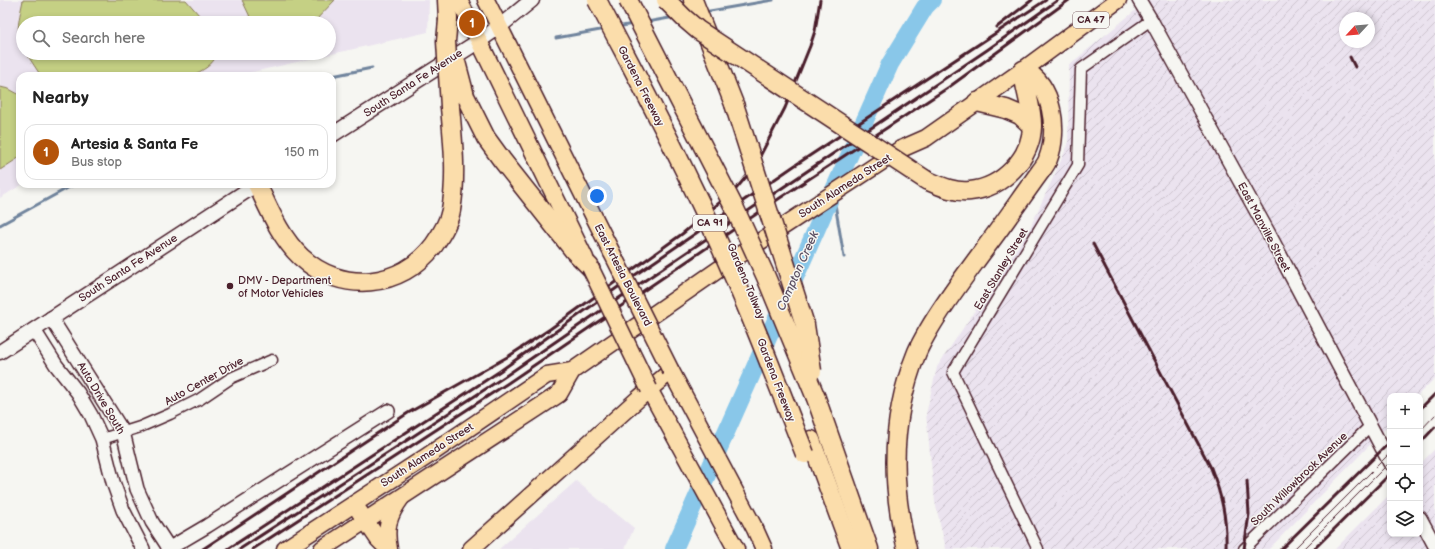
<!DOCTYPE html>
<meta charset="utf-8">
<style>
body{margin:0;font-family:"Balsamiq Sans",sans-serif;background:#f2f2f2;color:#222}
.controls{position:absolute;right:12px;bottom:12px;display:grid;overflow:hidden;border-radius:8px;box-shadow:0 2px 6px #0003}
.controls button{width:36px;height:36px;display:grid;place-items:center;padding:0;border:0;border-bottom:1px solid #e0e0e0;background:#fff;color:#222;font:20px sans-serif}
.compass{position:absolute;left:1339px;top:12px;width:36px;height:36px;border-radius:50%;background:#fff;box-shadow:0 2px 6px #0003;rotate:244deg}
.you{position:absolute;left:597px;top:196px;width:14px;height:14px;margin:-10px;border:3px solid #fff;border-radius:50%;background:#1a73e8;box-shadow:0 0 0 6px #1a73e833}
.badge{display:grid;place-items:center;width:26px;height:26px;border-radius:50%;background:#b45309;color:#fff;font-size:13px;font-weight:700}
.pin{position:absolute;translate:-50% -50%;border:2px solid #fff;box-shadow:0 1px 4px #0006}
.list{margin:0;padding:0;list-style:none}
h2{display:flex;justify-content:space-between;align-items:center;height:52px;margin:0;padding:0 16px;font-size:17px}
h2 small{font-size:13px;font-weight:400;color:#767676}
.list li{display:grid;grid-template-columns:26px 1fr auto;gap:12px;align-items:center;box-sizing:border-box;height:56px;margin:0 8px 8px;padding:0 8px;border:1px solid #e0e0e0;border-radius:12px}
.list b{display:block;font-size:15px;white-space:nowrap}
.list p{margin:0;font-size:13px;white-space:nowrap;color:#767676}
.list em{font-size:13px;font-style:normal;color:#767676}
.icon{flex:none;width:22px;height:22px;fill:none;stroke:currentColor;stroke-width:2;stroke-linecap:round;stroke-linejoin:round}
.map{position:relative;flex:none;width:1435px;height:549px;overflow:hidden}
.search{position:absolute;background:#fff;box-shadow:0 2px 6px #0003;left:16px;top:16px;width:320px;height:44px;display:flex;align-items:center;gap:10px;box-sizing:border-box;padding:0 14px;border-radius:22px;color:#767676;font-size:15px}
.panel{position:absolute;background:#fff;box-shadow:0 2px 6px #0003;left:16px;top:72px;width:320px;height:116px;border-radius:12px}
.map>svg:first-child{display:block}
</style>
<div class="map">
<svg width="1435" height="549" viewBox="0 0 1435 549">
<defs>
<pattern id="industrial-furrows" width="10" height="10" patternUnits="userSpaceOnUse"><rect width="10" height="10" fill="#ebe3ef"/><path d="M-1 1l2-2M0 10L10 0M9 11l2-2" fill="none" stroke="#cbc2cd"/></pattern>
</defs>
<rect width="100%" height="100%" fill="#f6f6f2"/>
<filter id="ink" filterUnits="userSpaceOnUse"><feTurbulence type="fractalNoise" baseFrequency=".025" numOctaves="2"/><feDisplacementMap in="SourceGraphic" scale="8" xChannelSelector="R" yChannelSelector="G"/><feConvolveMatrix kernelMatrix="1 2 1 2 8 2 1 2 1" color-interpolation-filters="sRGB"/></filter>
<g filter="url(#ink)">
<g fill="#ebe3ef" fill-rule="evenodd">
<path d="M0 0H429L428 32 253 72 244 76H20V184H23L0 198ZM23 23H329V53H23Z"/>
<path d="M576 481 634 528 625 549H499Z"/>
</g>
<g fill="url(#industrial-furrows)" fill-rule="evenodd">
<path d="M1148 0H1435V378L1417 396H1390V424L1269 549H946L935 502 926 414 937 367 1029 230 1068 145 1069 65ZM1345 18H1369V42H1345Z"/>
<path d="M1435 449V549H1335L1390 494V534H1420V464Z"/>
</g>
<g fill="#c5d084" stroke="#887858">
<path d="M23 0H186L206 23H23V48C14 34 20 16 23 0Z"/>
<path d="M242 0H335L313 23H253Z"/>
<path d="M26 53H217C213 66 203 70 191 76H41Z"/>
<path d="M0 87 9 89 20 95V157L0 170Z"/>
</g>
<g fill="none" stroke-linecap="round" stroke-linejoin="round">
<g stroke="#70849d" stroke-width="3">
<path d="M704 12 773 0"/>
<path d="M647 22 675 17"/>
<path d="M617 27 633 24"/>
<path d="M556 38 606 29"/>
<path d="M332 76 372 68"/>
<path d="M834 198 844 257"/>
<path d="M0 225 75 184"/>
</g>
<path stroke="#89c7e9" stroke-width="18" d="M674 549 890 64 925 7 932 0"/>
<g stroke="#4a1f2b" stroke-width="13">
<g id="minor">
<path d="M102 439 140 427 170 414 200 399 231 378 272 360"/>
<path d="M1038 549 953 372 1078 165 1081 69 1151 20"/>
<path d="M1244 549 1370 426"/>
</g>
</g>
<g stroke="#4a1f2b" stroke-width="16">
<g id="tertiary">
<path d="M1139 0 1151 20 1269 234 1390 463"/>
<path d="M51 318 123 432 137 489 152 522 169 548"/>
<path d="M34 330 56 365 78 393 91 415 102 439 113 482 123 510 143 549"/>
<path d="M1420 518 1435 546"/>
<path d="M168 549 207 526 388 411"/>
</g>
</g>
<g stroke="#4a1f2b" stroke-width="17">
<g id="secondary">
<path d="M332 135 479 41 499 27 532 0"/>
<path d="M0 352 257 184"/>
</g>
</g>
<g stroke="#4a1f2b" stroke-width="19">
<g id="primary">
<path d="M459 0 585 258"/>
<path d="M486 0 612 253"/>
<path d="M649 389 736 549"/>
<path d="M359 511 378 539 388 549"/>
<path d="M285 549 426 457 547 375 572 371 738 256 901 149 926 138 1023 70 1118 0"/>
<path d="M322 549 559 394 572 371"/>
<path d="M389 549C385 528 388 516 401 498"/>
<path d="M471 549 638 399 671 371 755 529 764 549"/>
</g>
</g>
<g stroke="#4a1f2b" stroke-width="21">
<g id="motorway">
<path d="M447 0 448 20"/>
<path d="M693 0 734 104"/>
<path d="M465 96 486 138 502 160 574 251 590 267"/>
<path d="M977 102 1006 109 1020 115 1032 126"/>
<path d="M257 184C269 209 280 237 301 257 341 294 401 289 434 245 441 235 449 222 451 210 457 177 453 140 450 107"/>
<path d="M816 398 869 549"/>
<path d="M811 440 851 549"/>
<path d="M907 549C890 483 891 416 917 352 920 345 924 338 928 331 944 303 964 277 983 251 1003 225 1021 198 1040 172 1043 168 1047 163 1048 159 1059 131 1053 83 1023 70 1024 88 1032 106 1032 125 1032 158 1002 188 970 191 955 193 940 186 926 180"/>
</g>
</g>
<use href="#minor" stroke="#f6f6f2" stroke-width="10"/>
<use href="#tertiary" stroke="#f6f6f2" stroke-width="13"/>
<use href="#secondary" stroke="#f6f6f2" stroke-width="14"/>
<use href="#primary" stroke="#fbddab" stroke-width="16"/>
<use href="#motorway" stroke="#fbddab" stroke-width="18"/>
<g stroke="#4a1f2b" stroke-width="1">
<path d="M1420 431 1435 415"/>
<path d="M1294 549 1390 453"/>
<path d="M1303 549 1390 462"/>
</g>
<g stroke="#4a1f2b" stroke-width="3">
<path d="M997 27 1032 0"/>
<path d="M1350 57 1355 67"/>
<path d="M1093 244 1211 468C1222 496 1227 518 1226 549"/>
<path d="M1420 409 1435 394"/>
<path d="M1420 443 1435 427"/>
<path d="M203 549 408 413 509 356 550 329 682 234 736 189 751 171 758 160 785 108 810 46 815 31 820 0"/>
<path d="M228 549 500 371 635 275 794 166 1046 0"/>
<path d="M240 549 504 377 641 283 987 50 1058 0"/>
<path d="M253 549 508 383 780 198 949 87 1069 0"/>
<path d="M1244 549 1249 514 1247 481"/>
<path d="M1281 549 1390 442"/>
<path d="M1314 549 1390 474"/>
</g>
<g stroke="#4a1f2b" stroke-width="19" stroke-linecap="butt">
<g id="primary-bridge">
<path d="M612 253 671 371"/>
<path d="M590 267 649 389"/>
</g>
</g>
<g stroke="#4a1f2b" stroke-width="21" stroke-linecap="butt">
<g id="motorway-bridge">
<path d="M597 0C629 62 662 123 692 186 735 273 770 364 805 454"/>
<path d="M628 0 735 209 766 277 816 398"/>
<path d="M666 0 684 18 698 30 926 180"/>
<path d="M448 20 446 41 450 107"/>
<path d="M456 62 465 96"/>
<path d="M734 104 805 325 812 371"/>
</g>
</g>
<use href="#primary-bridge" stroke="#fbddab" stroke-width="16"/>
<use href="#motorway-bridge" stroke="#fbddab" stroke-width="18"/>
</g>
</g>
<circle fill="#4a1f2b" stroke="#f6f6f2" stroke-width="1.5" cx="230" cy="286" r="4"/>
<g text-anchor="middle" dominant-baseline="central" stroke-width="3" stroke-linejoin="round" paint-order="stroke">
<g fill="#f6f6f2" stroke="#7e6067" stroke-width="1">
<rect x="1073" y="12" width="36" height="16" rx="3"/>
<rect x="693" y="215" width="34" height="16" rx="3"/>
</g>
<g font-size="10" font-weight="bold" fill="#4a1f2b">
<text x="1091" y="20">CA 47</text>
<text x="710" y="223">CA 91</text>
</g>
<g font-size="11" fill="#4a1f2b" stroke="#f6f6f2">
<text transform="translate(413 83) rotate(-33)">South Santa Fe Avenue</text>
<text transform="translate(641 86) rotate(63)">Gardena Freeway</text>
<text transform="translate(845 186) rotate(-33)">South Alameda Street</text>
<text transform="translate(1264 227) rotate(62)">East Manville Street</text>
<text transform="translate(128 268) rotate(-33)">South Santa Fe Avenue</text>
<text transform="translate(1001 269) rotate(-59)">East Stanley Street</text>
<text transform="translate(623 275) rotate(63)">East Artesia Boulevard</text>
<text transform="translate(746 281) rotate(67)">Gardena Tollway</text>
<text transform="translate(776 380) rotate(69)">Gardena Freeway</text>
<text transform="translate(204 381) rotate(-29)">Auto Center Drive</text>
<text transform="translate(101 398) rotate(59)">Auto Drive South</text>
<text transform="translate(427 455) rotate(-33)">South Alameda Street</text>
<text transform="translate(1299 479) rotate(-44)">South Willowbrook Avenue</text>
</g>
<g font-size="11" fill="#4a1f2b" stroke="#f6f6f2" text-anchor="start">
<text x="238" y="280">DMV - Department<tspan x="238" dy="13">of Motor Vehicles</tspan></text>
</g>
<g font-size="12" font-style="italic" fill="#5d5164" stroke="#f6f6f2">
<text transform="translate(798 271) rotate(-66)">Compton Creek</text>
</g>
</g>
</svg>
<div class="controls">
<button>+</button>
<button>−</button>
<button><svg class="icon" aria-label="locate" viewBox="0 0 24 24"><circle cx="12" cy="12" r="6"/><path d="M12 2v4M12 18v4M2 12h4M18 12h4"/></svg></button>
<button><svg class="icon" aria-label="layers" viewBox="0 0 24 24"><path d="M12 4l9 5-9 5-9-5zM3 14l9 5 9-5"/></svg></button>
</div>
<svg class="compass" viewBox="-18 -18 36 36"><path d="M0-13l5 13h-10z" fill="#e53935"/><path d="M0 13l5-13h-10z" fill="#767676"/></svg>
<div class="you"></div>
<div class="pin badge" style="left:472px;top:23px">1</div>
<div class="search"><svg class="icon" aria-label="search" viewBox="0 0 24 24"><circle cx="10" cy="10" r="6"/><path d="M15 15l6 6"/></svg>Search here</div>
<section class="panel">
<h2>Nearby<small></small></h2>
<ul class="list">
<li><span class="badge">1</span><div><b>Artesia &amp; Santa Fe</b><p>Bus stop</p></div><em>150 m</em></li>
</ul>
</section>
</div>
